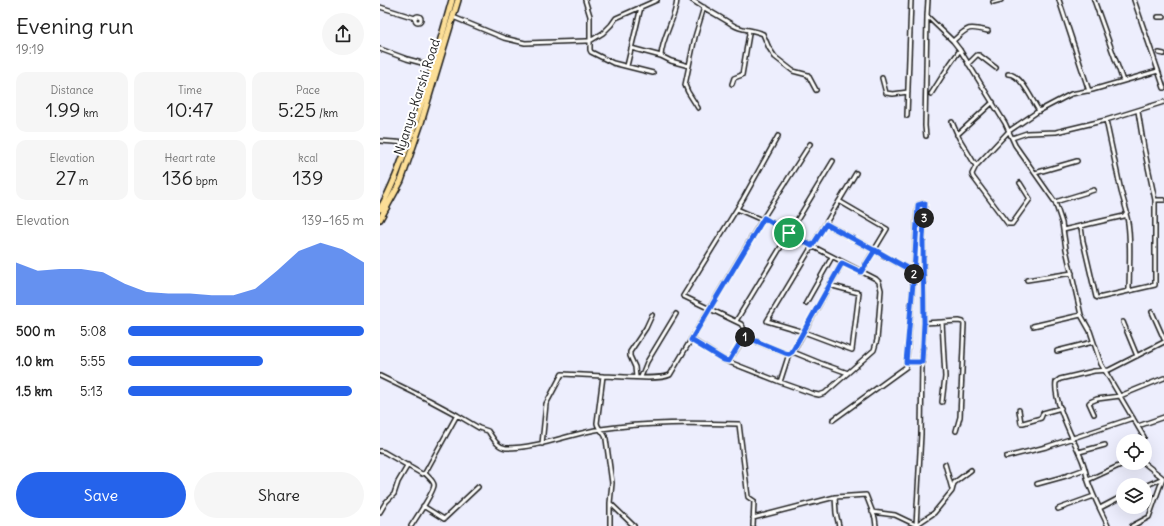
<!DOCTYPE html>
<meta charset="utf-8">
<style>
:root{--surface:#fff;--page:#f6f6f6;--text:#222;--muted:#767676;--accent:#2563eb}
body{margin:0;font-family:Delius,sans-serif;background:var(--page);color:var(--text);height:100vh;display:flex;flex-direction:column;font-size:15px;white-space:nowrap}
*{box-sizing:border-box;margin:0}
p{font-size:13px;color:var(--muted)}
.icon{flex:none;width:22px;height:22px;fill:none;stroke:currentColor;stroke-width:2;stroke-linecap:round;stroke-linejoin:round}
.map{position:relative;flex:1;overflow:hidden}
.sheet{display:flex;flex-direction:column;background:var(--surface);width:380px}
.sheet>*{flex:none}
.tools{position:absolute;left:736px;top:434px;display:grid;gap:8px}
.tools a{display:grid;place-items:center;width:36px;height:36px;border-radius:50%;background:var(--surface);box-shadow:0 4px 16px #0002;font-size:20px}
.pin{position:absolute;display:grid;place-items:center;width:34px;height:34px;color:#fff;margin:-17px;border:2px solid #fff;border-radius:50%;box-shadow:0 1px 4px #0007}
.km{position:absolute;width:20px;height:20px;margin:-10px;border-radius:50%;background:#222;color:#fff;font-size:11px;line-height:20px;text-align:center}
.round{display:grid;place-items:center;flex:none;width:42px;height:42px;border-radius:21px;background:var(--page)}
.summary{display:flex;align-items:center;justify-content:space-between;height:68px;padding:0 16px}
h1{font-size:22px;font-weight:600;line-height:30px}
.metrics{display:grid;grid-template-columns:repeat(3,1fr);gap:6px;height:68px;padding:4px 16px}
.metrics div{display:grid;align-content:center;border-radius:10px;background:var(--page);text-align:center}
.metrics b{font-size:20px;font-weight:600}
.metrics small{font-size:11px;font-weight:400}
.metrics p{font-size:11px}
.chart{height:112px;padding:8px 16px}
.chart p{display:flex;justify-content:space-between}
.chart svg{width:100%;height:72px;margin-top:4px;fill:var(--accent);opacity:.7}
.cta{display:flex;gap:8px;margin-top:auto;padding:8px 16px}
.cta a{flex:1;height:46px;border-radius:24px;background:var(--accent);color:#fff;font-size:16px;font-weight:600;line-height:46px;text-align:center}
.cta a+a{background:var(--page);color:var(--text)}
ul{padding:0 16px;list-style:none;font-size:13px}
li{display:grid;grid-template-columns:64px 48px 1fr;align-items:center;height:30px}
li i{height:10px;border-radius:5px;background:var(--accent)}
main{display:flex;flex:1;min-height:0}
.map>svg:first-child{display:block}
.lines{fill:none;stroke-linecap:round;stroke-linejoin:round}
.street-casing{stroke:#1c1c1c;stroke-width:6}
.primary-casing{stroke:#1c1c1c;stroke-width:8}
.street{stroke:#fff;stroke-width:3}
.primary{stroke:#fcde96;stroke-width:5}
.route-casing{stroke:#fff;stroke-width:8}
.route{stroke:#2563eb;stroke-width:5}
.labels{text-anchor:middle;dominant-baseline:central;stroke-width:4;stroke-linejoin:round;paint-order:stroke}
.street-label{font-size:13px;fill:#1c1c1c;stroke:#fff}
</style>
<main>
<section class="sheet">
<div class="summary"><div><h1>Evening run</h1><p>19:19</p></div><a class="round"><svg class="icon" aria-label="share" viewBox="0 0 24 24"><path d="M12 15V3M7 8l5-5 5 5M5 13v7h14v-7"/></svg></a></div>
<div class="metrics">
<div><p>Distance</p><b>1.99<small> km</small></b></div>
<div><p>Time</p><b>10:47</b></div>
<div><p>Pace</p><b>5:25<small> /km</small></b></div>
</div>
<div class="metrics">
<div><p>Elevation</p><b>27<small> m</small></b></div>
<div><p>Heart rate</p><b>136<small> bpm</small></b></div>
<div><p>kcal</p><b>139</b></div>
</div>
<div class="chart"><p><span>Elevation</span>139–165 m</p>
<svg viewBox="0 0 160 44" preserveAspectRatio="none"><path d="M0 44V18L10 23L20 22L30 22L40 24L50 31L60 36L70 37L80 37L90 38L100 38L110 34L120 23L130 11L140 6L150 10L160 18V44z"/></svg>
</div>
<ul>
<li><b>500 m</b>5:08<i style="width:100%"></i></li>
<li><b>1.0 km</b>5:55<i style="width:57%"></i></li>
<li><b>1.5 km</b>5:13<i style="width:95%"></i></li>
</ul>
<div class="cta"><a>Save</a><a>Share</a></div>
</section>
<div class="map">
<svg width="784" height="526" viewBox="0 0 784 526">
<rect width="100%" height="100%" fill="#edeefd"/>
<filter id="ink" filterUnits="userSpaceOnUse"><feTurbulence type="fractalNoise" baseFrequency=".025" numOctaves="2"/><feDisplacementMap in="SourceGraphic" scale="8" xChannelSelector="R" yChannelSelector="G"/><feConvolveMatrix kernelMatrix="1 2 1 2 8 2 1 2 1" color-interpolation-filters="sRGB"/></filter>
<g filter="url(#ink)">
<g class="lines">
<defs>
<path id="street" d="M205 0 210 16V50L211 52 233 63 273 73
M297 0C295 20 282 37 281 56L291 61 309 66
M312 0C325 9 339 16 353 25 362 31 373 29 383 34L389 48 395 57 413 71 428 75 436 90
M548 0 547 16 573 41 580 50 625 123 635 145 675 202 682 223 686 249 701 315
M679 0 709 91
M714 0 743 81
M754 0 784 88
M613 2 621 0
M0 7 35 18
M35 19a3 3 0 1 1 6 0a3 3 0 1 1-6 0Z
M73 17 124 38 145 43 206 41H210L223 33 231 25 236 18 277 0
M778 17H784
M573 41C588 27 588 26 608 31
M251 48 281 56
M0 49 27 59 53 66
M779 53 784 54
M588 64 597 55H599L616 68
M247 66 261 7
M628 74C641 74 652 100 659 111
M502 78 506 93 513 94 528 92
M352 84 354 78 362 75 369 34 368 30
M551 94 570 64 580 50
M318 108 308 92 305 85 315 37 324 7
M527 116 531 0
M572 122 579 138 596 166
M577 135 613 102
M546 136 545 126 547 16
M632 138 647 133 676 132 726 120 784 102
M0 141 28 143
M655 173 697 161
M640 183 650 199 632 224H628L593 177 592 174 596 166 629 131 657 112 691 94 712 90 778 71
M775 200H784
M459 201 507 229 481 272
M675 202 714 190
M357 209 382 220
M746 214C752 231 749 272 749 291
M446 224 534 272
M701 227 703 241 716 297 718 298 775 285V200L764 148 758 111
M683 230 744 216 747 212 741 191 726 120
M647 280 692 273
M449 285 479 293 472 350 424 332 387 321 476 173
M426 303 452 257
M772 312 784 339
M356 321 453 161
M562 322 565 377 562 402
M743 322 757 356
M544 323 579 321 583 322 584 324 580 417 576 431
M653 326 701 315 710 331 721 364 764 437
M363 336 405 353 409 354 413 352 462 263
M311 339 344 360 400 382 434 394 439 395 445 393 494 350 497 340 501 290 499 282 496 279 432 246 384 218
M677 351 713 342
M413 352 440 363 468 373
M349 361C355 351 370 334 361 324L303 296 363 199 398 136
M526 362H542
M0 376 49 400 77 415 45 473
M256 377 255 367 250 356V352L266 328 272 315
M261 377 267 362 296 314
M400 382 409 354
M639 410 641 423H643L661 418 663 413 681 408
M714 414 709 403 710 402 717 399 740 396 784 378
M77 415 99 428 108 431C113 438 117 447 126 448 159 448 189 434 221 429 267 422 313 423 359 424L368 497 374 501 373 526
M453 420 526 367 534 272 537 213 538 205 545 203 543 239 544 323 542 362 541 434 536 526
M758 426 784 417
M162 444 166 404 182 374 223 376
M0 451 4 452 42 474 45 473
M699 452 725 445
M626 457 666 447 753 418
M764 463 783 478
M565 464 572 489
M708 480 745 463
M657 484 686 476 705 469
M765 486 783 478
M455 497 456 513 459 526
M43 506 64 519 98 487
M720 508 743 496
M678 509 714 496
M0 512 6 502 14 494 18 482 28 465
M492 512 515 515 536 525 554 513 572 491 574 483 591 470
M373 518 455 497 486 495 495 518 496 526
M31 526C36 518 54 492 54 485 54 481 47 476 45 473
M230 526V503
M254 526 230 503 232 483 226 439C225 432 218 430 217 423L223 376C239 376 277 381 290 375L385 215 430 144
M728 526C721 511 713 496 708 481 706 474 705 467 702 460 694 440 673 402 676 382L680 379 714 371 729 370 784 342
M752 526 769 517 783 478"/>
<path id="primary" d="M0 209C13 186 21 163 30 138 46 93 59 46 72 0
M0 219 21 181 40 126 78 0"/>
</defs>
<use href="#street" class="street-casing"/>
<use href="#primary" class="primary-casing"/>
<use href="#street" class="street"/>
<use href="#primary" class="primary"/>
</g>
</g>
<g class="lines" filter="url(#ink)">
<defs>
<path id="route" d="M409 233 384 218 311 340 344 360 349 361 364 336 405 353 409 354 412 352 462 263 481 272 495 250 534 272 526 362H542L544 323 543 240 545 203 538 205 534 272 446 224 432 246 409 233"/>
</defs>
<use href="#route" class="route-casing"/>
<use href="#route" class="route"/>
</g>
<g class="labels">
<g class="street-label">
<text transform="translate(37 97) rotate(-72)">Nyanya-Karshi Road</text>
</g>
</g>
</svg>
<div class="tools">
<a><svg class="icon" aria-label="locate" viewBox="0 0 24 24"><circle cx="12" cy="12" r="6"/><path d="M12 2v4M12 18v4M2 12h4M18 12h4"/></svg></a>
<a><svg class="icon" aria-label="layers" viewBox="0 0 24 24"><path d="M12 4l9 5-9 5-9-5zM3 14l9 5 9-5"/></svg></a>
</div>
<div class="pin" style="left:409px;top:233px;background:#1e9e55"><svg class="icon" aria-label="arrive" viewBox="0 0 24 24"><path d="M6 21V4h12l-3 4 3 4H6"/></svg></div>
<b class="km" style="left:365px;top:337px">1</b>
<b class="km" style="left:534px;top:274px">2</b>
<b class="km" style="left:544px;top:218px">3</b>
</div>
</main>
